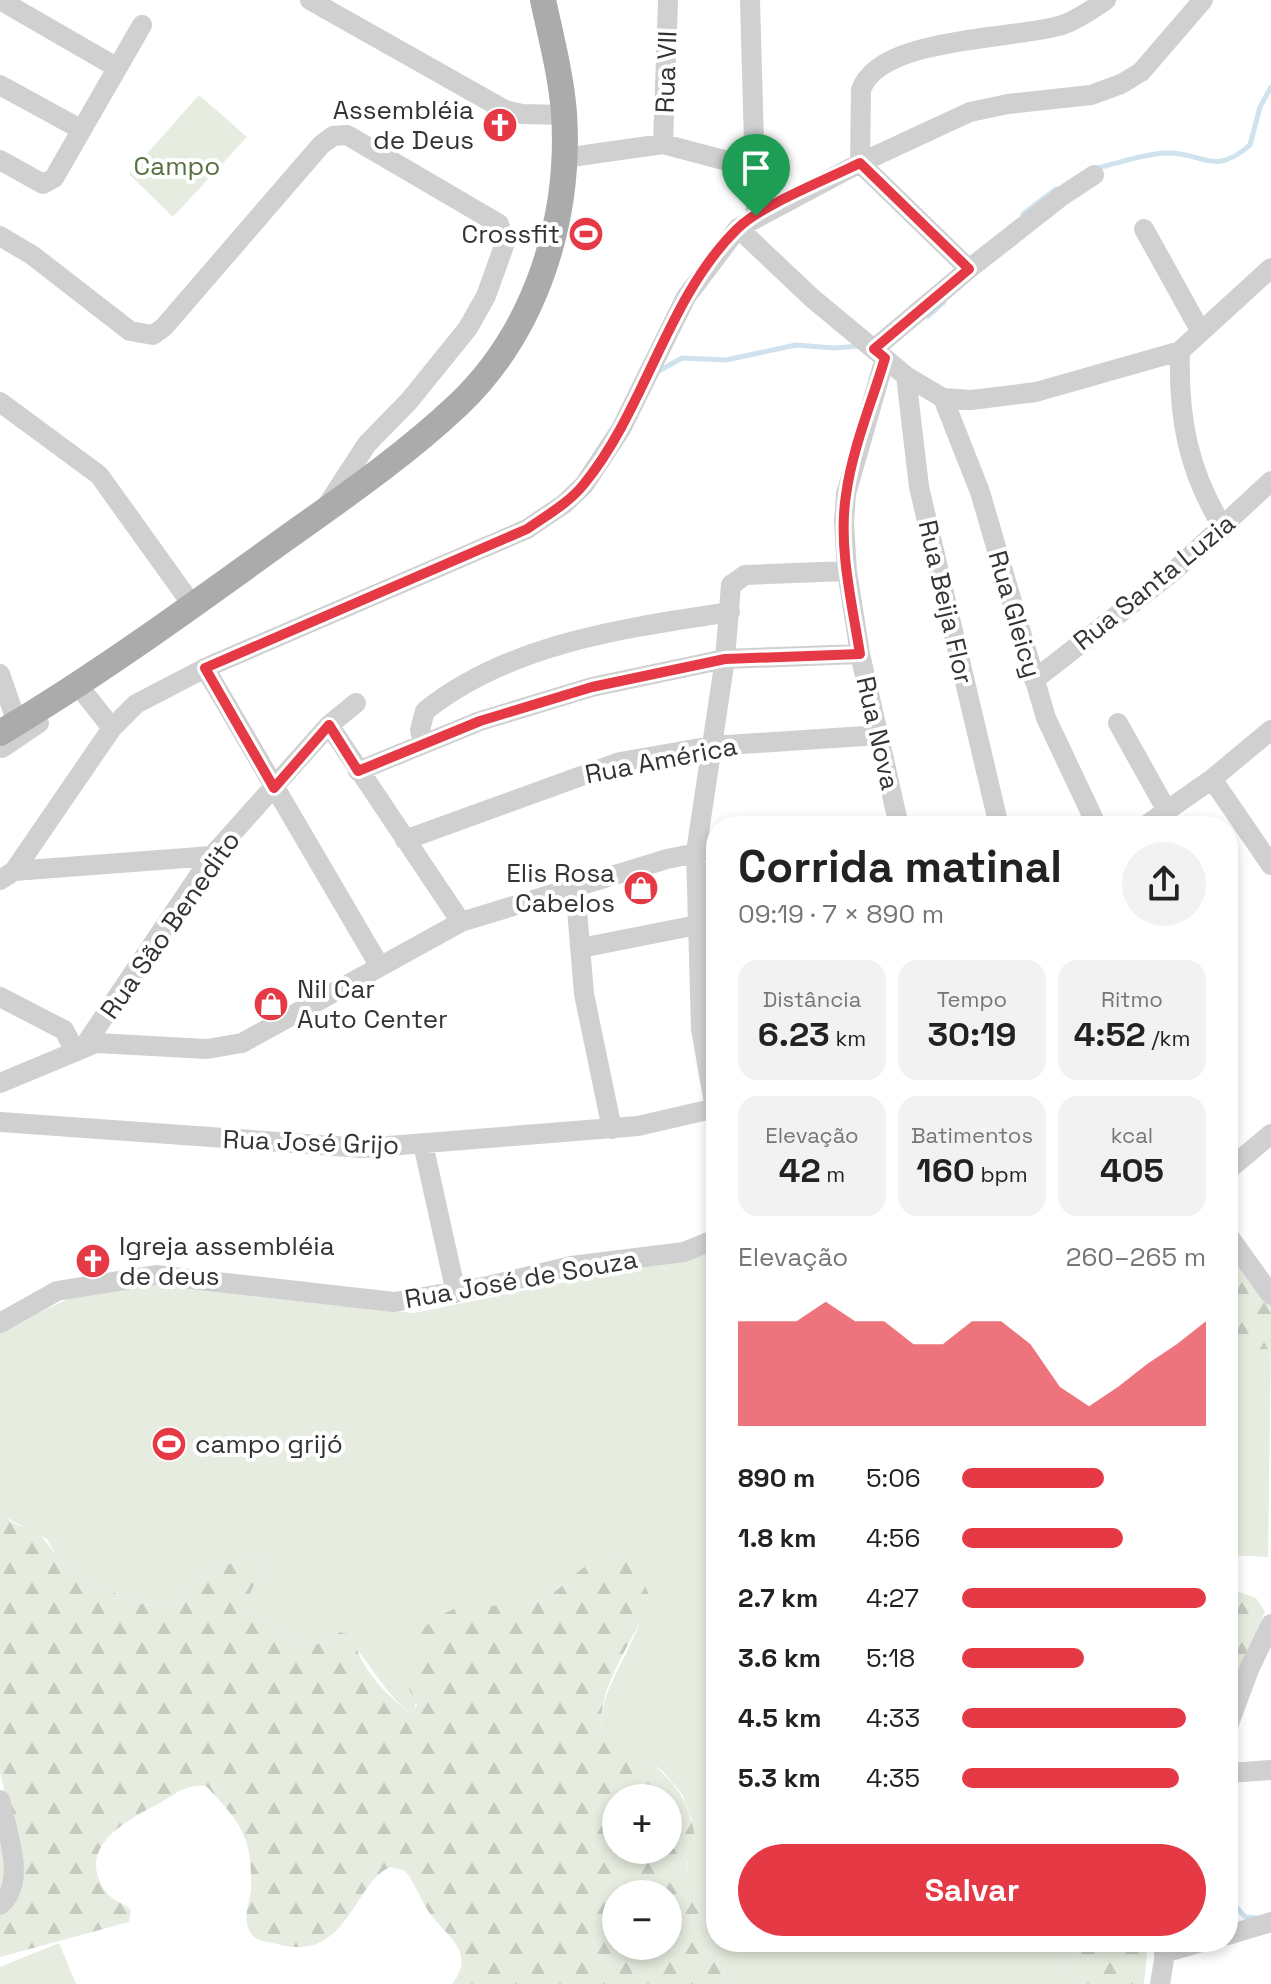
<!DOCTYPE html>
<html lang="pt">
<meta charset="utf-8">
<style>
:root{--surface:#fff;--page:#f2f2f2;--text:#222;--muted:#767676;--accent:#e63946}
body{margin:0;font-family:"Space Grotesk",sans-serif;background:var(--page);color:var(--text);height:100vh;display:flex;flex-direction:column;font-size:30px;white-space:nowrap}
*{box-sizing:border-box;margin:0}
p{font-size:26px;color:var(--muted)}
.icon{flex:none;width:44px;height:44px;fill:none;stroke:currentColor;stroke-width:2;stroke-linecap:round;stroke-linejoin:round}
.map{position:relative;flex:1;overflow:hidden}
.drawer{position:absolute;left:706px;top:816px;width:532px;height:1136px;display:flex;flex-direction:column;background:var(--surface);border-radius:32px;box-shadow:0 4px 12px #0003}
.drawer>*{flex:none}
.controls{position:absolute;left:602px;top:1784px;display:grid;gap:16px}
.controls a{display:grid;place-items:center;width:80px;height:80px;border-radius:50%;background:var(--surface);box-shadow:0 4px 12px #0003;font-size:40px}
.pin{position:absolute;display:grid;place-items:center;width:68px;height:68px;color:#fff;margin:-82px -34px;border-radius:50% 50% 50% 0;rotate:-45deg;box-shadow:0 0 8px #0007}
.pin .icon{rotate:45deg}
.round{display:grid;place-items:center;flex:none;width:84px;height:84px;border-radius:42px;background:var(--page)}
.summary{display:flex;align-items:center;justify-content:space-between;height:136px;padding:0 32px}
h1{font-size:44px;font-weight:800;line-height:60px}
.figures{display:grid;grid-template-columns:repeat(3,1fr);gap:12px;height:136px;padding:8px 32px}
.figures div{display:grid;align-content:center;border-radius:20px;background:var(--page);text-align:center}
.figures b{font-size:34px;font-weight:800}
.figures small{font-size:22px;font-weight:400}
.figures p{font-size:22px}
.chart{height:224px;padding:16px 32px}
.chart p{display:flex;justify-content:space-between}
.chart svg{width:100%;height:144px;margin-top:8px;fill:var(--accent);opacity:.7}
.button{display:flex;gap:16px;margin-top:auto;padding:16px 32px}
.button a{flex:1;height:92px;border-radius:48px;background:var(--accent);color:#fff;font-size:32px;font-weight:800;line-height:92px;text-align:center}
ul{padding:0 32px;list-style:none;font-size:26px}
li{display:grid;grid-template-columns:128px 96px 1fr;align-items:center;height:60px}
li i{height:20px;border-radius:10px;background:var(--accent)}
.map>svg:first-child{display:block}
.green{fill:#e6ecdf}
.forest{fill:url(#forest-firs);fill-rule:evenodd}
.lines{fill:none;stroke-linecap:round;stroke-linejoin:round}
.stream{stroke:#cfe2ee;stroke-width:5}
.minor{stroke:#d0d0d0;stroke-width:20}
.major{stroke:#ababab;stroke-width:26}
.route-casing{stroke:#fff;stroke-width:16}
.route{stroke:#e63946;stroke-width:10}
.labels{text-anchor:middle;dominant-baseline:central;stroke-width:8;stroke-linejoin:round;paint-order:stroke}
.street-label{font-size:26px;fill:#333;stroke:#fff}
.poi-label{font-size:26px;fill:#333;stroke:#fff;text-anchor:end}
.park-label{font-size:26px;fill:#56703f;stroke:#fff}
</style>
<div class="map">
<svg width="1271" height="1984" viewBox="0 0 1271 1984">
<defs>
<pattern id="forest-firs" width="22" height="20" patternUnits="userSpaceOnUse" patternTransform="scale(2)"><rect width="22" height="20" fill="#e6ecdf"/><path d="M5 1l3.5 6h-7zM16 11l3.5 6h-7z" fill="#c6cbc0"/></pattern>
</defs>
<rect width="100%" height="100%" fill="#fff"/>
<path class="green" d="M199 95 247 137 173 217 129 174Z
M716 1251V1942H1077L1069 1965 1078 1984H727L686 1878 692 1819 682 1794 663 1771 602 1733C592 1673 685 1607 623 1557L591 1563 547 1597 525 1606 441 1616 417 1633C411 1660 422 1689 413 1714 381 1693 369 1656 340 1632 335 1635 329 1641 324 1643 301 1650 267 1618 250 1605L249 1595 265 1565 261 1554 205 1571 179 1603 168 1608 139 1603 87 1582 56 1555 47 1539 3 1516 0 1510V1331L96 1286 148 1280 259 1297 414 1313Z
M1228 1338 1271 1345 1268 1557 1228 1555Z
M59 1943 76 1984H0V1967Z"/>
<path class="forest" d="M1228 1251 1271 1303V1349L1228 1350Z
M0 1510C7 1523 22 1528 36 1529L56 1555 87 1582 139 1603 168 1608 179 1603 205 1571 261 1554 265 1565 249 1595 250 1605C267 1618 301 1650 324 1643 329 1641 335 1635 340 1632L354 1636C357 1666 389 1699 413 1714L417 1704 409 1689 416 1633C432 1622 452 1605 471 1605 503 1603 510 1614 544 1598 566 1588 588 1555 612 1555 634 1555 645 1582 650 1599 635 1641 595 1687 602 1733 654 1762 692 1784 696 1849L687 1862 686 1878 727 1984H452C479 1950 442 1934 427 1909 419 1896 415 1883 405 1871L391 1867C353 1881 349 1964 277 1944 267 1941 256 1942 250 1932 242 1918 250 1903 251 1889 253 1837 240 1822 206 1786 183 1784 176 1795 156 1805 123 1822 75 1849 106 1892 112 1900 123 1903 131 1910L129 1922 0 1957V1845L5 1842 9 1809 0 1773ZM616 1798H668V1850H616ZM616 1894H668V1946H616Z
M1228 1588 1256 1598 1265 1612 1247 1650 1228 1726Z
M1077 1942H1148L1144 1984H1078L1069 1965Z"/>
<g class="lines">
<path class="stream" d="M1097 168C1119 163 1143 154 1166 153 1201 151 1213 178 1250 145L1260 107 1271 87
M1023 214 1056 189
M928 316 944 302
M657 372 682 358 726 360 796 345 834 348 861 346
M1228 1897 1245 1917 1257 1918"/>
<path class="minor" d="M0 0 116 67
M310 0 505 110 522 114 564 115
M750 0 756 216
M0 85 82 130
M663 144 668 0
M564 158 663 144 754 168
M0 160 43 184 54 178 142 25
M738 228 812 298 906 376 943 398 971 400 1036 392 1180 351 1271 268
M1144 229 1201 332
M0 236 32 255 130 331 153 335 164 327 321 145 333 136 347 135 499 224 505 243 486 296 468 328 409 401 367 444 328 504
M969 269 1062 196 1094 175
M874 349 969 269 860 163 861 90C879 36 1015 40 1062 25 1077 20 1093 9 1106 0
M1180 351C1178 417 1188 472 1224 529
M885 358 846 494 844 522 847 571 860 654 899 826
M906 376 919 487 999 826
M943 398 980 492 1046 718 1097 826
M0 402 99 475 193 606
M205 668 379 965
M0 674 17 723
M1034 680 1175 570 1271 481
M77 684 112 728
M1118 723 1167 811
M329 725 461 922
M423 743 420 730 425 711C510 643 625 628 730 612
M2 748 39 723
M358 771 480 721 592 687 725 659 860 654
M1212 779 1271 865
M1145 826 1212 779 1271 730
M405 840 620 762 712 746 880 735
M14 871 212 856
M0 880 14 871 112 728 136 704 205 668 527 529 564 504 584 485 621 429 686 297 738 228 860 163 970 112 1008 104 1091 95 1121 84 1141 72 1203 0
M575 885 584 994 612 1129
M581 948 697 925
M0 997 64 1030 74 1049
M85 1045 212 856 329 725 356 703
M0 1083 96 1043 207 1049 242 1043 461 922 667 859 716 849
M716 1115 701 1029 696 852 725 659 731 585 745 575 847 571
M0 1122 363 1148 638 1126 716 1108
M423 1144 456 1293
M1228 1170 1271 1134
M1228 1235 1271 1295
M0 1323 57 1291 156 1275 394 1302 488 1286 571 1266 684 1252 716 1239
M1228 1726 1250 1667 1271 1624
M1228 1773 1271 1770
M0 1800C6 1831 28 1881 0 1905
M1228 1935 1271 1922
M1164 1953 1202 1942
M1160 1984 1167 1942"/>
<path class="major" d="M0 733C99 674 192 606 285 539 344 497 405 455 458 405 536 331 571 219 564 113 561 75 551 37 543 0"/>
</g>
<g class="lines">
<defs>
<path id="route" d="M860 163 969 269 874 349 885 358C872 402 852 449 846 495 838 547 852 603 860 654L725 659 592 687 480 721 358 771 329 725 274 788 205 668 527 529C547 515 569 503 584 484 646 408 667 298 737 229 761 205 828 179 860 163Z"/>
</defs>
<use href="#route" class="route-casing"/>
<use href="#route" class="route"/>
</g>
<defs>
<symbol id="church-disc" viewBox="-11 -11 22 22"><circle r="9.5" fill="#e63946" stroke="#fff"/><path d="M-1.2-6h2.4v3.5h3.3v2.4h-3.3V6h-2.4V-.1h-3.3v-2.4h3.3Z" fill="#fff"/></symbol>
<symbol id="stadium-disc" viewBox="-11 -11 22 22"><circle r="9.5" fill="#e63946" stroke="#fff"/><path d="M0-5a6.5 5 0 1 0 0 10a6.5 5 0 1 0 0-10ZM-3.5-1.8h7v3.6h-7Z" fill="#fff"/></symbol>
<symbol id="shop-disc" viewBox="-11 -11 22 22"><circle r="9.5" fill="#e63946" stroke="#fff"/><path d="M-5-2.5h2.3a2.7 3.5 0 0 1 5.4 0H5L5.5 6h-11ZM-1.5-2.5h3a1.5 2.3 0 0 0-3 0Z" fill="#fff"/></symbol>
</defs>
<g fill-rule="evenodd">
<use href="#church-disc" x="480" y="105" width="40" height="40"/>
<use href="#stadium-disc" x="566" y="214" width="40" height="40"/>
<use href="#shop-disc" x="621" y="868" width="40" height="40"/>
<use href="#shop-disc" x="251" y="984" width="40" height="40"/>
<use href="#church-disc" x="73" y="1241" width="40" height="40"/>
<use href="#stadium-disc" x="149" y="1424" width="40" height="40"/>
</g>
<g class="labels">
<g class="street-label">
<text transform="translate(666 72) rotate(-88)">Rua VII</text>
<text transform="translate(1154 582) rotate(-39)">Rua Santa Luzia</text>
<text transform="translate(946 602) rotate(77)">Rua Beija Flor</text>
<text transform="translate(1015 614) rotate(74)">Rua Gleicy</text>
<text transform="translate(878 733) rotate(77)">Rua Nova</text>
<text transform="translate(661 760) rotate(-11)">Rua América</text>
<text transform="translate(170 925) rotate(-55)">Rua São Benedito</text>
<text transform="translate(311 1142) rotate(2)">Rua José Grijo</text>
<text transform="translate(521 1279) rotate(-10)">Rua José de Souza</text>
</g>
<g class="poi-label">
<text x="474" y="110">Assembléia<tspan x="474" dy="30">de Deus</tspan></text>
<text x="560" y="234">Crossfit</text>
<text x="615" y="873">Elis Rosa<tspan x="615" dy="30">Cabelos</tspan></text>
<text x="297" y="989" text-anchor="start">Nil Car<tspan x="297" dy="30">Auto Center</tspan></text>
<text x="119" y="1246" text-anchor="start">Igreja assembléia<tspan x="119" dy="30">de deus</tspan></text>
<text x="195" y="1444" text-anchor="start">campo grijó</text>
</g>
<g class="park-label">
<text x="177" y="166">Campo</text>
</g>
</g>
</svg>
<div class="controls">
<a>+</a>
<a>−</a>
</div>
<div class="pin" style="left:756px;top:216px;background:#1e9e55"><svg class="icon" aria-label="arrive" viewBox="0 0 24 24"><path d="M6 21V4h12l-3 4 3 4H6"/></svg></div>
<section class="drawer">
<div class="summary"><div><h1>Corrida matinal</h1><p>09:19 · 7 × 890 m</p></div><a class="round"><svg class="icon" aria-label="share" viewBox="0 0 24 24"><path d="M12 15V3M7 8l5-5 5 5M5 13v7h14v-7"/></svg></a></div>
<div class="figures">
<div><p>Distância</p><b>6.23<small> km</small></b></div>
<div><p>Tempo</p><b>30:19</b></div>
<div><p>Ritmo</p><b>4:52<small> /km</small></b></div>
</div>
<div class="figures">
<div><p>Elevação</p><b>42<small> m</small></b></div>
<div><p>Batimentos</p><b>160<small> bpm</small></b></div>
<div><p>kcal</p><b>405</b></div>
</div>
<div class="chart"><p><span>Elevação</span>260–265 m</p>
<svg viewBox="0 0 160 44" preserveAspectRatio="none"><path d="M0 44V12L10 12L20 12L30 6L40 12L50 12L60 19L70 19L80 12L90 12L100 19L110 32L120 38L130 32L140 25L150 19L160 12V44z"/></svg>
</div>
<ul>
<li><b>890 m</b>5:06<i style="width:58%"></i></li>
<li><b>1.8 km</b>4:56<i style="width:66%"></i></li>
<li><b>2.7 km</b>4:27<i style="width:100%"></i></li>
<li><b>3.6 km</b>5:18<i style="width:50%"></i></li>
<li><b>4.5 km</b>4:33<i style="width:92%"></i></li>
<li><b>5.3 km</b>4:35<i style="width:89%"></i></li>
</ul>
<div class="button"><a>Salvar</a></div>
</section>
</div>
